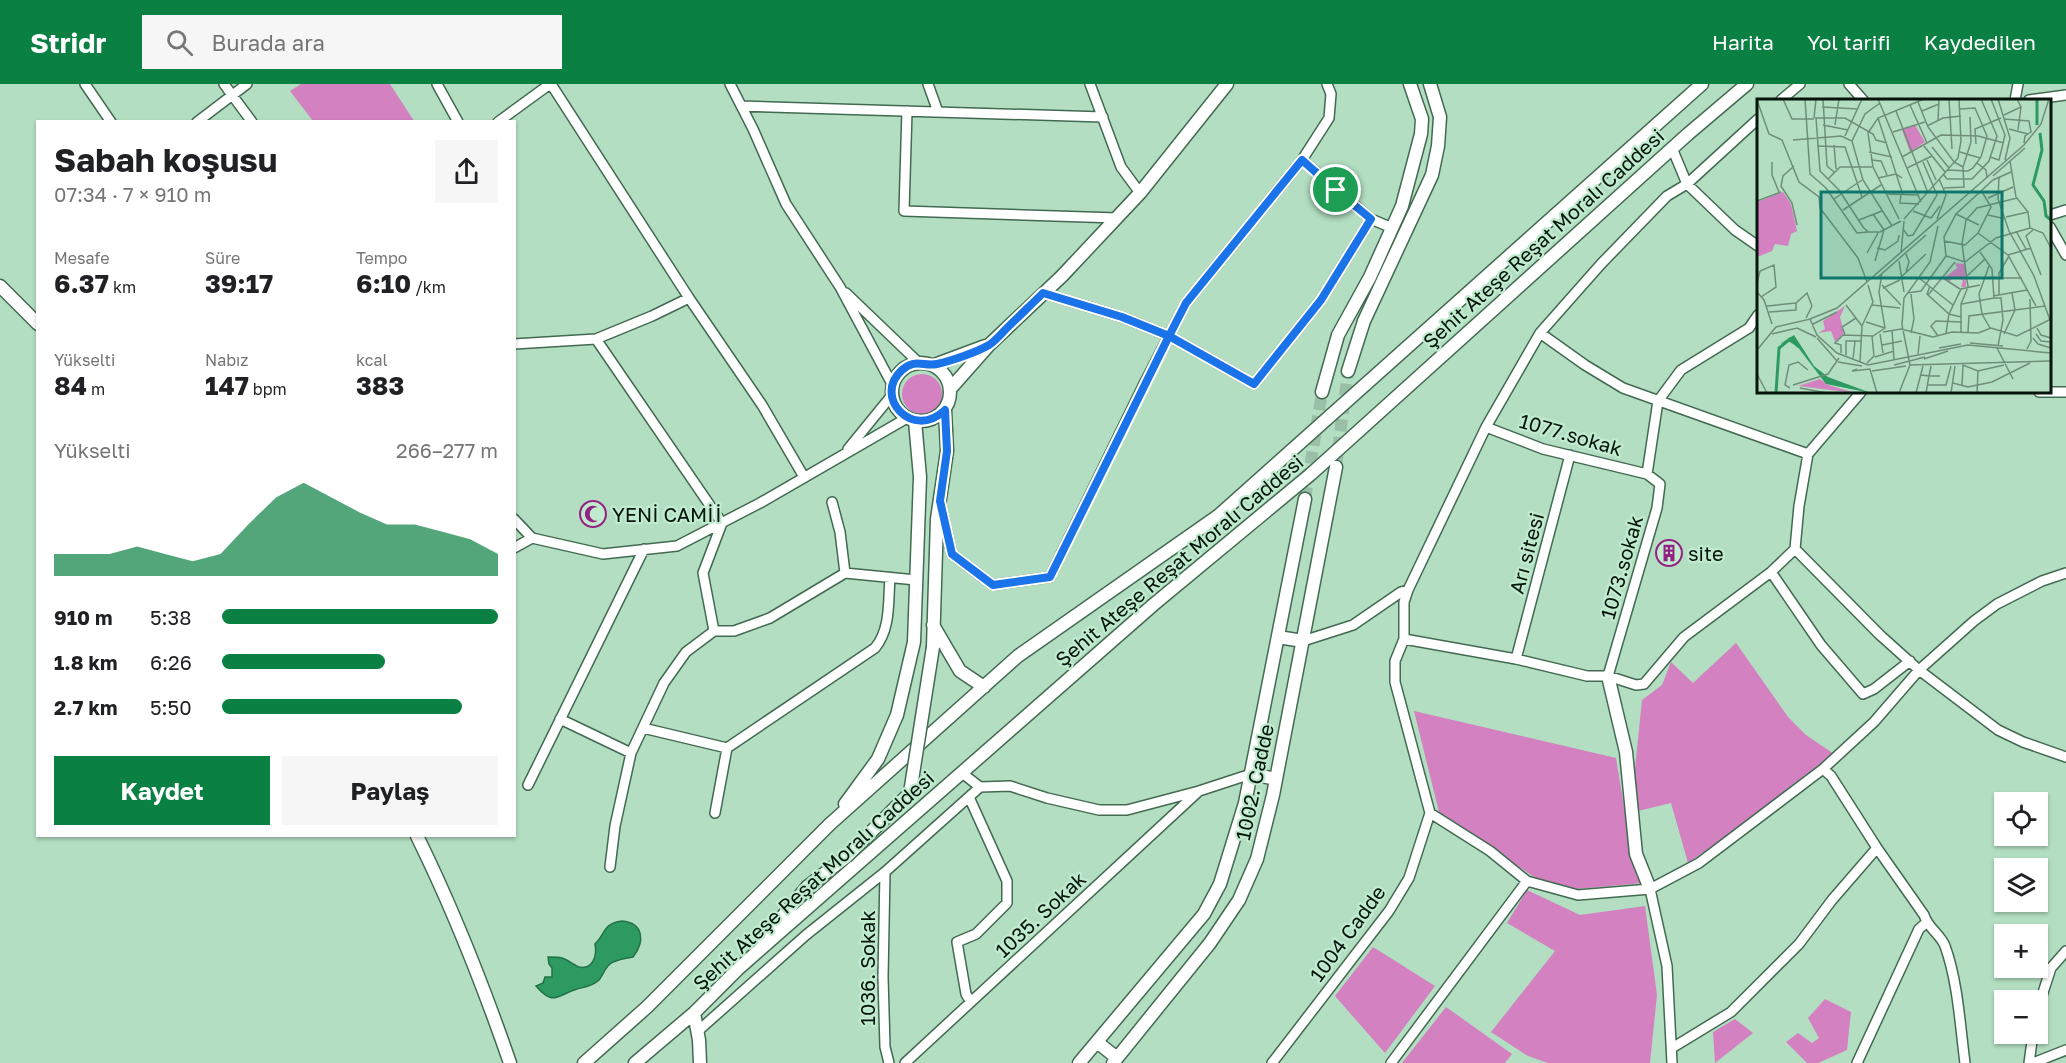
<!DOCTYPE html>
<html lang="tr">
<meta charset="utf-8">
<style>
:root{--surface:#fff;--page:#f6f6f6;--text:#202124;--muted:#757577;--accent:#0b8043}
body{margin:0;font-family:"Golos Text",sans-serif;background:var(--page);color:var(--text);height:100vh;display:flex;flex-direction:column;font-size:22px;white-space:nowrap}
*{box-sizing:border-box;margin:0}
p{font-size:20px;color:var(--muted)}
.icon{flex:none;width:33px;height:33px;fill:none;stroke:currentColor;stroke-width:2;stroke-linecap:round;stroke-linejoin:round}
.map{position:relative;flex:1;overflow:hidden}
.side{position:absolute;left:36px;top:36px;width:480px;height:717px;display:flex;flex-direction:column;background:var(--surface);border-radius:0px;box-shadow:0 2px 4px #0004}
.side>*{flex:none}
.controls{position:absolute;left:1994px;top:708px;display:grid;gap:12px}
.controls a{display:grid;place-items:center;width:54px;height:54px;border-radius:0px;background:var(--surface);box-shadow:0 2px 4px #0004;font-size:30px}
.pin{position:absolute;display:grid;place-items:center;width:51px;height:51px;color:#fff;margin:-26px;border:3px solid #fff;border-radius:50%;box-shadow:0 2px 6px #0007}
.round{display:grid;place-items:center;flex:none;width:63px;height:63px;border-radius:0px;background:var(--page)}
.summary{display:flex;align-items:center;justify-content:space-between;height:102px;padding:0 18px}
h1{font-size:33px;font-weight:700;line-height:45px}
.metrics{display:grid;grid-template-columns:repeat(3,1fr);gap:9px;height:102px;padding:6px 18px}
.metrics div{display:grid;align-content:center}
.metrics b{font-size:26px;font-weight:700}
.metrics small{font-size:16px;font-weight:400}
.metrics p{font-size:16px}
.chart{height:168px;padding:12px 18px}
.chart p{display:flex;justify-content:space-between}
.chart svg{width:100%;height:108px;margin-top:6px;fill:var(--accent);opacity:.7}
.button{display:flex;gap:12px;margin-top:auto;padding:12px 18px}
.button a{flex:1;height:69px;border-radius:0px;background:var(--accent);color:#fff;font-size:24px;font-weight:700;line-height:69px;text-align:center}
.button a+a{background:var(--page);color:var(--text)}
ul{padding:0 18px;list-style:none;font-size:20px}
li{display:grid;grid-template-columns:96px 72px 1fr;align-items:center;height:45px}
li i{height:15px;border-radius:8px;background:var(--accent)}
header{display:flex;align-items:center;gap:36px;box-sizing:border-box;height:84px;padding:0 30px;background:var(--accent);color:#fff}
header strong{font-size:28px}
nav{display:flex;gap:33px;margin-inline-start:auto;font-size:21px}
.search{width:420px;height:54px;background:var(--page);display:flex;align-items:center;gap:15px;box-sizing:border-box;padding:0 21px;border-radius:0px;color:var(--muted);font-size:22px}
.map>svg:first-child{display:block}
.green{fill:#d381c0}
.water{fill:#2c9a61;stroke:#217248;stroke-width:1.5}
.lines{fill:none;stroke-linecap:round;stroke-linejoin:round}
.secondary-tunnel{stroke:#99c0a6;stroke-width:12;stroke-dasharray:12 6;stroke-linecap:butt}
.street-casing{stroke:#426a51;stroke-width:12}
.secondary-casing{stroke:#426a51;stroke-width:15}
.street{stroke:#fff;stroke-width:9}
.secondary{stroke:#fff;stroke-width:12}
.secondary-bridge-casing{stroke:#426a51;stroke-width:15;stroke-linecap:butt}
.secondary-bridge{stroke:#fff;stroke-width:12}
.route-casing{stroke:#fff;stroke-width:12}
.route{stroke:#1a73e8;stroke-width:8}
.labels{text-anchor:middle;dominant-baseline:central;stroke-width:4.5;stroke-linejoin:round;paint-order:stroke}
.street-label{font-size:20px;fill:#06150c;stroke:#c0ebce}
.poi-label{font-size:20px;fill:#06150c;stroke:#c0ebce;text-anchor:start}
.inset-river{fill:none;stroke:#2c9a61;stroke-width:3}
.inset-road{fill:none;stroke:#6e8e79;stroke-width:1.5}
.view{fill:#0f766e;fill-opacity:0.15;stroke:#0f766e;stroke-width:3}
.inset-edge{fill:none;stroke:#06150c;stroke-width:3}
</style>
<header>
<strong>Stridr</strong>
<div class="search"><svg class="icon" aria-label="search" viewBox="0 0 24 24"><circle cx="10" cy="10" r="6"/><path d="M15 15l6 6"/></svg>Burada ara</div>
<nav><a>Harita</a><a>Yol tarifi</a><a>Kaydedilen</a></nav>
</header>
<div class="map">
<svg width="2066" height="979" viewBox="0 0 2066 979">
<rect width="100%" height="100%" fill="#b3dec1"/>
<path class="green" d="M301 0H390L414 37H313L290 7Z
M902 310a20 20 0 1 1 40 0a20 20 0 1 1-40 0Z
M1736 559 1788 633 1806 651 1834 670 1792 701 1765 725 1688 779 1671 719 1638 727 1633 704 1642 616 1662 601 1671 578 1693 599Z
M1414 627 1616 674 1632 771 1643 799 1577 805 1537 795 1439 728Z
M1527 806 1580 831 1645 822 1657 911 1650 979H1548L1528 972 1491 948 1555 867 1507 839Z
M1373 863 1435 902 1385 969 1335 912Z
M1825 915 1851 928 1847 966 1818 979H1807L1786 958 1798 949 1812 959 1819 954 1808 934Z
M1446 923 1512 970 1505 979H1402Z
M1735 935 1753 949 1715 979 1713 948Z"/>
<path class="water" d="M622 837C644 839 645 858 633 873 625 875 617 875 610 880 605 884 603 891 599 896 593 902 585 903 577 905 557 911 554 923 536 902L543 899 545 893H552V884L549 880 548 873C552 873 558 873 562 874 568 876 574 881 579 883 594 886 597 870 595 860 607 848 602 840 622 837Z"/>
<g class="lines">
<path class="secondary-tunnel" d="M1336 383 1348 287
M1305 415 1322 308"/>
<defs>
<path id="street" d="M85 0 111 38
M224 0 252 38
M437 0 458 38
M551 0 689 214 762 321 804 393
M730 0 753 45 786 120 840 203 893 302
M928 0 938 28
M1090 0 1121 83 1140 109
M1849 0 1863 16
M1781 16 1800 0
M2015 16 2018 0
M2029 16 2066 11
M741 22 1103 33
M907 27 904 127 1117 134
M1758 35 1687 100 1667 112 1601 180 1540 249 1486 343 1408 506 1404 518V555L1395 577V598L1430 729 1490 767 1527 797 1578 811 1650 805 1699 779 1823 685 1874 638 1919 586 1974 537 1997 520 2042 497 2066 489
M197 38 247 0
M498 38 550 0
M1672 64 1687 100 1735 146 1758 162
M1302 76 1371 135 1392 144
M2050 131 2066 126
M2050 143 2066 171
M846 209 919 279
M1043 209 1122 233 1169 252 1254 300 1321 216 1371 135
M1540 249 1585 281 1623 304 1808 370
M596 255 722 439 703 489 714 547 686 568 664 599 631 669 615 742 610 783
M514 260 596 255 652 232 689 214
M2039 308H2066
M1486 343 1543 365 1647 390 1660 400 1657 424 1608 592
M848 365 892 311
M1647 390 1658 317 1681 286 1749 244 1758 231
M832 418 840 448 845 489
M941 422 952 470 993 501 1050 493 1145 298 1186 219 1302 76 1329 34 1331 10 1327 0
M514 435 532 454 603 470 677 462 760 419 907 334
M514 464 532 454
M1795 465 1880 551 1919 586 1998 646 2023 658 2066 673
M1771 488 1821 561 1863 610 1874 605 1910 577
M714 547H734L770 534 845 489 916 496
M1404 555 1516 575 1587 592H1608L1636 601 1644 600 1684 553 1771 488 1795 465 1799 422 1808 370 1861 308
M1303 557 1353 541 1401 508 1408 506
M1516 575 1570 371
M560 635 631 669
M643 644 727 664 875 564C891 545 888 517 890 494
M1823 685 1831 692 1877 764 1924 831C1928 844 1940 850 1945 862 1958 898 1960 941 1965 979
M962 689 980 703 1010 702 1047 714 1099 726H1127L1199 707 1251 690
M528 701 644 465
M969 713 1007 797V819L976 850 957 858 966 910 971 918
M715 729 727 664
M885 788 883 893 885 963 889 979
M1650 805 1667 882 1672 979
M2037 927 2051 884 2066 867
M698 947 806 851 885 788 980 703
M1672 964 1731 928 1799 860 1832 816 1877 764
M905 979 1199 707
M1272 979 1389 827 1409 794 1430 729
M1391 979 1527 797
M1857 979 1919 845 1926 839
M2029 979 2033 950
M2033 979 2066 966"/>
<path id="secondary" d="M0 202 38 240
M892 308a29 29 0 1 1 58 0a29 29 0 1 1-58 0Z
M934 281 985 262
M1348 287 1364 237 1432 91 1438 62 1440 33 1430 0
M951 304 989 261 1062 192 1140 109 1227 0
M1322 308 1338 251 1370 193 1402 122 1421 50 1422 35 1410 0
M933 541 960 587 984 603
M1278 553 1303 557
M933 563 937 435 947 367 945 326
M1608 592 1626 668 1636 770 1650 805
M1251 690 1276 695
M845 720 878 675 897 631 914 558 920 393 915 337
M417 752C453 825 483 901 510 979
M763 856 807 803 846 773
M694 929 699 956 700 979
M1097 958 1117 974
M584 979 647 923 830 740 1018 572 1218 432 1702 0
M635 979 694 929 739 884 1153 521 1311 390 1688 50 1747 0
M1079 979 1204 830 1220 800 1245 719 1305 415
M1113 979 1210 859 1239 816 1257 775 1273 711 1336 383"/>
</defs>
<use href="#street" class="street-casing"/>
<use href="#secondary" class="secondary-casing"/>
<use href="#street" class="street"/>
<use href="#secondary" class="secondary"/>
<defs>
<path id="secondary-bridge" d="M846 773 910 709 933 563"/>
</defs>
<use href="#secondary-bridge" class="secondary-bridge-casing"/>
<use href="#secondary-bridge" class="secondary-bridge"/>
</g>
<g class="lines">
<defs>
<path id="route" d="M1336 106 1302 76 1186 219 1169 252 1122 233 1043 209C1031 221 1018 233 1006 245 1001 250 995 257 989 261 977 268 951 277 937 280 924 283 915 274 902 286 872 313 913 357 945 326L947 367 940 417 952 470 993 501 1050 493 1169 252 1254 300 1321 216 1371 135 1336 106"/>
</defs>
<use href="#route" class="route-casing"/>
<use href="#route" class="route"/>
</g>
<defs>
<symbol id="mosque-ring" viewBox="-11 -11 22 22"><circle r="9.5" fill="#c0ebce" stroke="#942282" stroke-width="1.5"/><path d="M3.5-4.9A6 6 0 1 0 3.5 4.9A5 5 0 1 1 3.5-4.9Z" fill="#942282"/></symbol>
<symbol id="building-ring" viewBox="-11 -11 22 22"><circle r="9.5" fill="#c0ebce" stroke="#942282" stroke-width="1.5"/><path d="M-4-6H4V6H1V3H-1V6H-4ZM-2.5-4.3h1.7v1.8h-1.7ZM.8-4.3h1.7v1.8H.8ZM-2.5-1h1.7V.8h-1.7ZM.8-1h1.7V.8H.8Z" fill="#942282"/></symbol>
</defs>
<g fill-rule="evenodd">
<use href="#mosque-ring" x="578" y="415" width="30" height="30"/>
<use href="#building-ring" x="1654" y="454" width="30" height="30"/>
</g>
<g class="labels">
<g class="street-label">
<text transform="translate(1543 154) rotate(-42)">Şehit Ateşe Reşat Moralı Caddesi</text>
<text transform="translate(1571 350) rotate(16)">1077.sokak</text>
<text transform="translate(1526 469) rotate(-75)">Arı sitesi</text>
<text transform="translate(1179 476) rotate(-40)">Şehit Ateşe Reşat Moralı Caddesi</text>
<text transform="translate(1621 483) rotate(-74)">1073.sokak</text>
<text transform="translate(1254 698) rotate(-78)">1002. Cadde</text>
<text transform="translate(813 796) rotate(-42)">Şehit Ateşe Reşat Moralı Caddesi</text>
<text transform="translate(1040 830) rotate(-43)">1035. Sokak</text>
<text transform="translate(1347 849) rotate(-54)">1004 Cadde</text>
<text transform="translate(867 884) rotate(-90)">1036. Sokak</text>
</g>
<g class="poi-label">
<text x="612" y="430">YENİ CAMİİ</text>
<text x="1688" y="469">site</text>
</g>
</g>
<g transform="translate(1757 15)">
<rect width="294" height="294" fill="#b3dec1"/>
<path d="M158 26 168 43 153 53 145 31ZM26 93 34 105 40 132 34 135 31 147 18 145 15 152 0 158V103ZM198 164 208 165 209 188H204L206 181 197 178 192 183 187 179 200 169ZM88 207 83 218 87 234 78 243 74 232 61 234 68 230 66 222ZM63 280 71 286 98 294 41 287Z" fill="#d381c0"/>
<path d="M37 236 57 267 71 278 114 294 69 285 40 247 31 242 23 245Z" fill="#2c9a61"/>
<path class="inset-river" d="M280 0V26M283 34 285 51 276 86 287 102 289 117 294 121M19 294 22 249 33 240 42 248"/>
<path class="inset-road" d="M26 0 35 20H57M48 0 53 75 69 89 100 134 111 133M66 0 70 67 77 73M121 0 164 103M192 0 195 50M241 0 253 39 248 61M0 1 12 35 25 41 42 83 62 98 63 109 101 159 110 183M161 3 171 28 197 63 206 68M153 6 170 44M65 8 101 10M139 12 171 94M165 12 182 5M247 16 264 8 260 0M57 19 59 0M58 19H88L116 35 119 41 130 44M59 19 63 72 82 91 106 128 111 133H123L144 122M121 19 146 96M247 20 272 22 274 33 268 37 267 44M181 22 182 0M66 26 91 31M78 26 82 0M170 27 186 19 204 17M252 30 271 35M261 31 264 8M136 33 168 23M88 37 105 0M36 41 84 37 95 42 106 81 135 127M95 42 108 15 123 4M219 45 218 30 244 19M77 46 79 70M60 47 88 48 105 98M167 47 188 73M175 48 192 69M112 53 135 58M203 53 223 59M145 58 184 36 221 37 247 44M233 58 242 61 248 36 234 0M114 61 124 62 130 76M170 61 179 81M253 62 259 98 271 113 273 129 286 134 294 149M15 63V76L22 93M220 64 229 71 230 79M37 67 26 77 24 87 35 104 40 126M150 69 175 57M190 71 211 72 216 69 224 58 230 37 218 9 203 10M254 73 236 81 199 115 187 138 189 157 208 163 239 139 273 129M186 75 190 80H215L232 62 240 37 224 0M236 77 268 49M242 78 241 100 252 132 277 177 293 221M121 79 139 75 145 79M71 80 83 68H115M187 89 207 88 206 68 214 43 213 18M129 95 161 96M144 95 143 104 162 105M231 99 256 88M77 100 105 81M0 102 24 93M86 111 124 86M156 112 174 119 183 107M116 115 127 131 118 162M199 115 222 126M231 116 249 120M249 118 271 113M142 120 116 68 111 34 121 19 167 0M147 120 201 59 204 42 202 0M180 120 189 96 182 80M102 121 125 112M146 130 151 137 156 136 180 96 166 63M276 131 269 137 284 176M259 132 269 150M221 134 251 156 279 207M187 142 208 146 221 134 234 108 224 91M120 149 128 151 141 142 142 136M223 153 235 170 237 199H244L246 221 241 247M110 154 121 134M144 154 147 122M149 155 152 163 149 173M251 156 274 149M142 162 147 193M232 167 222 195 225 215 233 229M210 177 228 160M121 178 169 136M162 179 196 206M186 179 203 190M236 179H265M142 180 169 155M0 184 3 172 17 166 19 188 4 198M125 186 144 206M173 187 170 195 192 215 204 218M126 189 143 181M0 193 7 201 15 225M150 194 164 192 189 157M154 195 157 220 154 234M171 196 198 163M242 196V174L252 157M236 197 270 191M205 205 237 199M89 206 105 227M115 206 143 209M10 207 39 204 50 194 55 207 49 219M12 213 39 211V204M53 220 80 209 267 46 284 25 292 0M109 223 128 229M56 225 80 213M105 227 116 203 111 186M280 229 284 236 294 239M135 231 137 261M126 233 144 230 176 238 195 233 221 234 234 229 260 237 294 220M204 233V205L211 188 205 145 209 121 220 109 260 99M211 233 212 217 288 207M189 234 192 215 204 190 223 186M15 235 40 229 59 238M88 235 85 228 99 219M123 235 126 254M247 235 258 211 255 194M279 235 284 242 294 243M181 237 174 227 179 222 205 223M60 239 80 262M276 239 281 245 294 249M213 244 246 247M125 246 145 242M182 249 204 245M240 249 256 280M270 250 274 242 273 200M0 251 19 228 53 220 60 236 80 254 111 266 211 246 294 254M84 254V246L78 244 86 236 116 237 128 229 122 193 125 174M161 255 163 237M89 256V242H105M118 258 137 252M96 260 98 242M167 260 191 252M81 263 105 267M103 263 105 227M110 264 117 257 115 237M137 266 168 258M153 266 294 262M174 267 172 277H183M100 270 95 272 113 270 120 294M115 272 149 267M0 275 10 294M164 276 172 277 169 294M196 284 211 288 235 283 273 264M36 286 71 275 82 259M170 286H189L194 267M205 286 206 266 221 272 247 266M33 289 28 286 32 266 41 263 51 271M43 289 70 294M142 294 153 266 145 226 147 199 173 163 181 127M159 294 166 267M194 294 198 267M220 294 221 272"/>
<path class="view" d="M64 93H245V179H64Z"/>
<rect width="294" height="294" class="inset-edge"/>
</g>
</svg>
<div class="controls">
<a><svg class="icon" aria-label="locate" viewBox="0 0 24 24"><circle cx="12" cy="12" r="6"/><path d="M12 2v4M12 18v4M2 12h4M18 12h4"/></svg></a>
<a><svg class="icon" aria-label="layers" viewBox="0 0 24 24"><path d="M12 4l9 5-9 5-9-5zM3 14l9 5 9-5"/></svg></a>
<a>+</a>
<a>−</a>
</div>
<div class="pin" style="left:1336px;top:106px;background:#1e9e55"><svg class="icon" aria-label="arrive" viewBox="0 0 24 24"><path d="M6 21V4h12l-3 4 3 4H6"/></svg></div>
<section class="side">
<div class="summary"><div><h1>Sabah koşusu</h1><p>07:34 · 7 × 910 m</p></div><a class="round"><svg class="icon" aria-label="share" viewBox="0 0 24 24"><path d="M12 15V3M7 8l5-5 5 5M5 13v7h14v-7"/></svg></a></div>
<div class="metrics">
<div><p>Mesafe</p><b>6.37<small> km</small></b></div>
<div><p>Süre</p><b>39:17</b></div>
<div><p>Tempo</p><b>6:10<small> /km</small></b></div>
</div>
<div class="metrics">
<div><p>Yükselti</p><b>84<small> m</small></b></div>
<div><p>Nabız</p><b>147<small> bpm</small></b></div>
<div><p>kcal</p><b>383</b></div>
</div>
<div class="chart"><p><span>Yükselti</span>266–277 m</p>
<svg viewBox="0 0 160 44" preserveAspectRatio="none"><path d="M0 44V35L10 35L20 35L30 32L40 35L50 38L60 35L70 23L80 12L90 6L100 12L110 18L120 23L130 23L140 26L150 29L160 35V44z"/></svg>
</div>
<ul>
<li><b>910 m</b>5:38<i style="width:100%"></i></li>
<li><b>1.8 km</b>6:26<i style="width:59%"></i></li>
<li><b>2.7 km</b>5:50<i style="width:87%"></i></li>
</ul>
<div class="button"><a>Kaydet</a><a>Paylaş</a></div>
</section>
</div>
